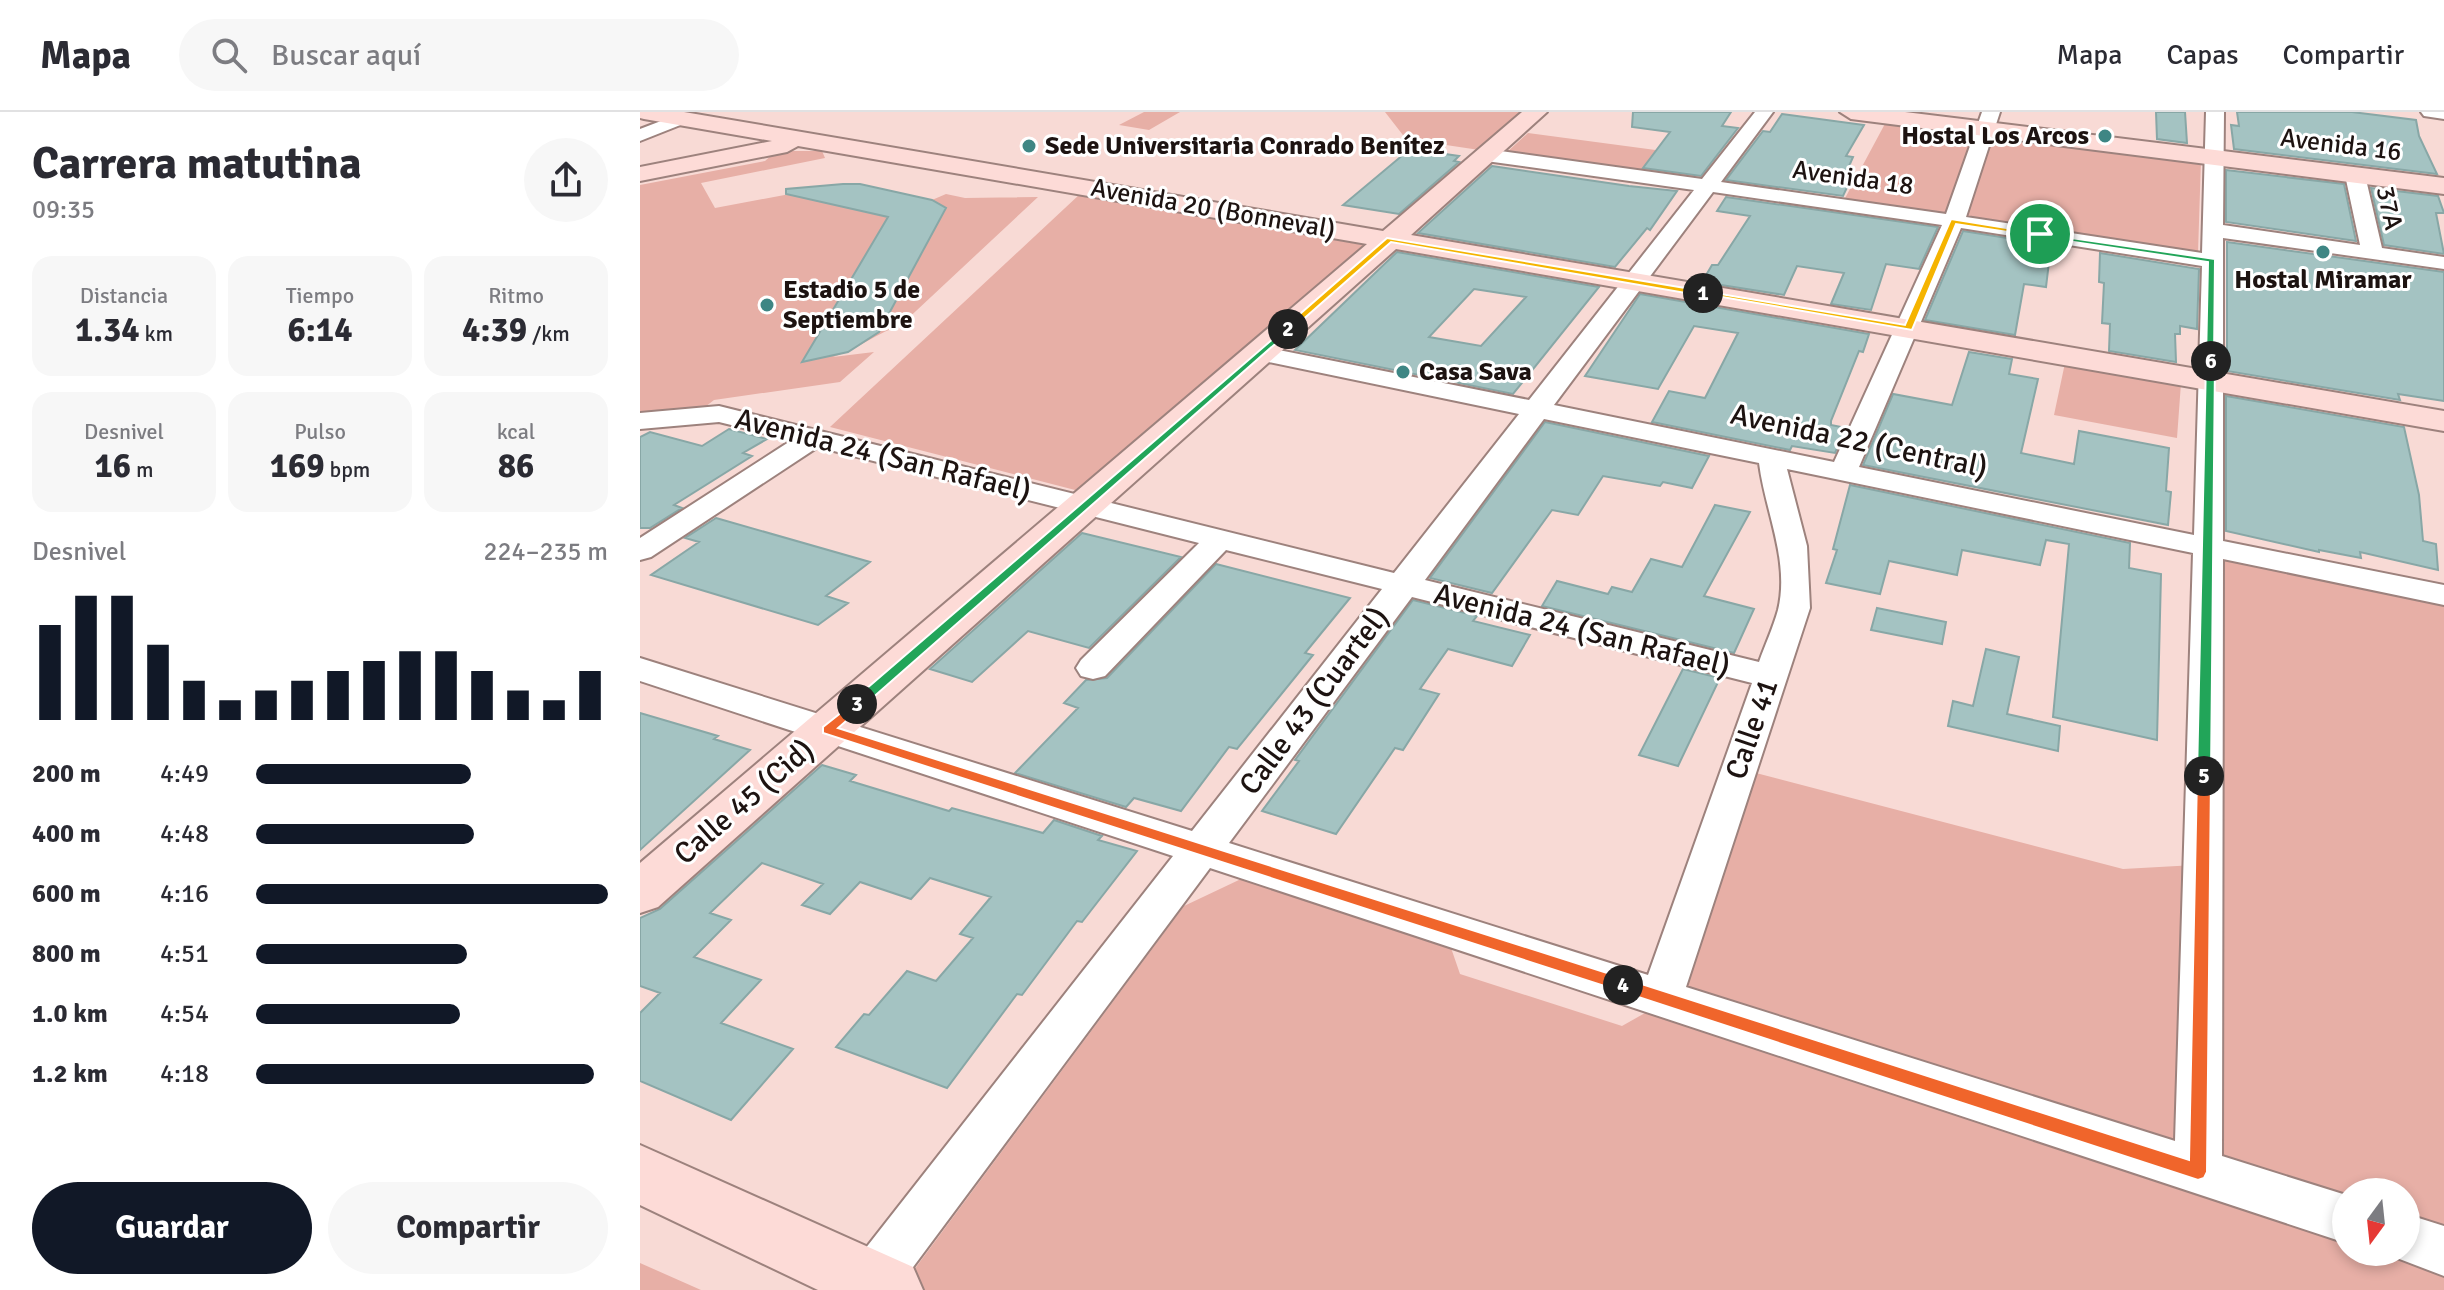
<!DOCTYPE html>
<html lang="es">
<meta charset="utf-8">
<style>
:root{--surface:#fff;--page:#f7f7f7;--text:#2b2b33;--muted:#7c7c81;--line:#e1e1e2;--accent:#111827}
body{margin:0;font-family:Signika,sans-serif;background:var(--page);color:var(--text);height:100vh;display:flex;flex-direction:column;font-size:30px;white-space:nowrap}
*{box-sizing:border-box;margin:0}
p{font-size:26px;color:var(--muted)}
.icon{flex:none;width:44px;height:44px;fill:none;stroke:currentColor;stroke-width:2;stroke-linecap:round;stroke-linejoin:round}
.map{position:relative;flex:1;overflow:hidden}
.drawer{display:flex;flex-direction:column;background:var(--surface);width:640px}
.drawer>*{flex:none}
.needle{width:52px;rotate:195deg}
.controls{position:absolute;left:1692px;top:1066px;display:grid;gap:16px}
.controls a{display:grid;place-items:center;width:88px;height:88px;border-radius:50%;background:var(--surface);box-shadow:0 4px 12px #0003;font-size:40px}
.pin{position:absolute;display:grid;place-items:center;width:68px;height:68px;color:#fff;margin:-34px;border:4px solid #fff;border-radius:50%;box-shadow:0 2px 8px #0007}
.km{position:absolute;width:40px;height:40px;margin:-20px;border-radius:50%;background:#222;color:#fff;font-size:22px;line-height:40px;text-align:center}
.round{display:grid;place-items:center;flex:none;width:84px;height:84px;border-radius:42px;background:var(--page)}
.headline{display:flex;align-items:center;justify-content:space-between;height:136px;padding:0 32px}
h1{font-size:44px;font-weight:700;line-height:60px}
.stats{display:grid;grid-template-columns:repeat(3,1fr);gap:12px;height:136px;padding:8px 32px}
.stats div{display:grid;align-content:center;border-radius:20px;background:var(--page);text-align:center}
.stats b{font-size:34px;font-weight:700}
.stats small{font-size:22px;font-weight:400}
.stats p{font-size:22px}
.chart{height:224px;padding:16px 32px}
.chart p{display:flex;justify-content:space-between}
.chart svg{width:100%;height:144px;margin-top:8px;stroke:var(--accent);stroke-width:6}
.button{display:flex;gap:16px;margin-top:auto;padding:16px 32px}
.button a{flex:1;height:92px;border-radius:48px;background:var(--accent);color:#fff;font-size:32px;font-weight:700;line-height:92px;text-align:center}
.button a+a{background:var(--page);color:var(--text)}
ul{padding:0 32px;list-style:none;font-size:26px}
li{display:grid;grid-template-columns:128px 96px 1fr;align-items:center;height:60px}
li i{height:20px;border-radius:10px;background:var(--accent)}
header{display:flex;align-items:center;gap:48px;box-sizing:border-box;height:112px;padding:0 40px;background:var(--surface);border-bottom:2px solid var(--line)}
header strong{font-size:38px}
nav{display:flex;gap:44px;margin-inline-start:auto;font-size:28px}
.search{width:560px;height:72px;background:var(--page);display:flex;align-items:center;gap:20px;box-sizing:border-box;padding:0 28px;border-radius:44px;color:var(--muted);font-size:30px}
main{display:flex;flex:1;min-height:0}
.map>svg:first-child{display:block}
.green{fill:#e7afa6;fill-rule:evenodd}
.building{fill:#a4c3c2;stroke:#88a7a6;stroke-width:2;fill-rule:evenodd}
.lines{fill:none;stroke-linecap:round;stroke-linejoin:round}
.street-casing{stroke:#9d827d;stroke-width:4}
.secondary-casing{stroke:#9d827d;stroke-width:4}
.street{fill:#fff;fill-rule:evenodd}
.secondary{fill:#fddbd7;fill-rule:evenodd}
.split-1{fill:#f5b400;stroke:#fff;stroke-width:2}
.split-2{fill:#f5b400;stroke:#fff;stroke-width:2}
.split-3{fill:#22a559;stroke:#fff;stroke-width:2}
.split-4{fill:#f0652b;stroke:#fff;stroke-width:2}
.split-5{fill:#f0652b;stroke:#fff;stroke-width:2}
.split-6{fill:#22a559;stroke:#fff;stroke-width:2}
.split-7{fill:#22a559;stroke:#fff;stroke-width:2}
.poi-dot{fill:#3e8684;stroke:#fff;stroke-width:3}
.labels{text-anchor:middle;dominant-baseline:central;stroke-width:6;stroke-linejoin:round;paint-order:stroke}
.far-poi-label{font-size:26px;font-weight:bold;fill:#1d1311;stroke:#fff;text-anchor:start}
.far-street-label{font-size:26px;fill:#1d1311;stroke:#fff}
.street-label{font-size:30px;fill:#1d1311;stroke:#fff}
</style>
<header>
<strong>Mapa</strong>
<div class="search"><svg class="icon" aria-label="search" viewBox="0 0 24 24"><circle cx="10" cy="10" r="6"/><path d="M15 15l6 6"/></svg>Buscar aquí</div>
<nav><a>Mapa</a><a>Capas</a><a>Compartir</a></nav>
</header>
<main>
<section class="drawer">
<div class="headline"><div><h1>Carrera matutina</h1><p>09:35</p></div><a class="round"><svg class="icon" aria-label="share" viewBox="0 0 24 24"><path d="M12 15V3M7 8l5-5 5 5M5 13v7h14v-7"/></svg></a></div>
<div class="stats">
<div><p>Distancia</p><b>1.34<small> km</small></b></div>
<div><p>Tiempo</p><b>6:14</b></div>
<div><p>Ritmo</p><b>4:39<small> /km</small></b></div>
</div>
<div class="stats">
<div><p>Desnivel</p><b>16<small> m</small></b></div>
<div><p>Pulso</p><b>169<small> bpm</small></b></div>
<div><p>kcal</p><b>86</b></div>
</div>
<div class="chart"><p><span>Desnivel</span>224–235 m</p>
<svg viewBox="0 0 160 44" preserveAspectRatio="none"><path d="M5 44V15M15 44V6M25 44V6M35 44V21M45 44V32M55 44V38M65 44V35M75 44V32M85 44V29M95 44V26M105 44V23M115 44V23M125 44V29M135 44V35M145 44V38M155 44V29"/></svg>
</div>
<ul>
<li><b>200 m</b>4:49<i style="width:61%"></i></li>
<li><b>400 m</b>4:48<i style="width:62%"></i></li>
<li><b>600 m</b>4:16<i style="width:100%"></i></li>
<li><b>800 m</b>4:51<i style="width:60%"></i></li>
<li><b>1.0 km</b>4:54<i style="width:58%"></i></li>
<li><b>1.2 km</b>4:18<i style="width:96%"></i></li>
</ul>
<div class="button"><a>Guardar</a><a>Compartir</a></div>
</section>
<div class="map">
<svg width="1804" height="1178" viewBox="0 0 1804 1178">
<rect width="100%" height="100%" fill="#f8dad5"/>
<path class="green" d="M504 0H540L509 18 479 13Z
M745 0H890L846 39 766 27Z
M1247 8 1561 48 1558 141 1203 90Z
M888 21 1068 45 1051 67 866 41Z
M136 39H182L185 46 61 71 75 96 203 72H220L292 88 306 82 325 86 398 85 261 213C237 221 218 237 193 245L234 240 200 270 74 288 65 295 0 304V73L125 49Z
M440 82 729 134 439 379 190 315Z
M1425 251 1541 271 1537 326 1414 303Z
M1582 448 1804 492V1178H259L544 794 601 767 810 833 820 862 982 914 1028 888 1116 661 1483 757 1573 752ZM1706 1080H1766V1140H1706Z
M0 1151 61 1178H0Z"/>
<path class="building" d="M993 0H1091L1082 14 1098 16 1061 64 1003 56 1030 20 992 15Z
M1516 0H1545L1547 31 1517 27Z
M1597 0H1712L1776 8 1779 24 1797 62 1594 37 1591 13 1599 14Z
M1142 2 1224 13 1206 44 1213 45 1203 68 1210 69 1203 84 1086 68 1123 19 1130 20Z
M770 37 819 44 814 49 819 50 759 102 703 93Z
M852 54 989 74 1037 79 1010 118 1007 116 975 155 778 121Z
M1586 58 1704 72 1716 129 1586 110Z
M203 72H220L292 88 306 96 239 220 208 240 162 250 248 105 146 82V77Z
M1731 76 1798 84 1804 101H1796L1804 142 1744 133Z
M1086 85 1298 115 1279 157 1246 152 1231 198 1191 192 1204 161 1157 154 1144 183 1062 170 1072 153H1078L1110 104 1077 99Z
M1323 119 1411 133 1406 175 1384 172 1375 223 1285 208Z
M1587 130 1804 160V289L1758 282 1760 288 1587 259Z
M757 140 959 175 873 282 655 238ZM834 177 886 185 841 234 789 225Z
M1460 141 1559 157 1557 217 1540 214V222H1535L1536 250 1469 239 1470 212 1462 211 1464 171 1459 170Z
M1000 182 1229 222 1223 240 1219 239 1191 309V313L1206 316 1195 341 1152 334 1150 338 1012 310 1029 279 1065 286 1098 221 1054 214 1018 277 945 264Z
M1329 240 1372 247 1369 262 1398 267 1381 341 1434 352 1439 319 1529 336 1526 379 1531 380 1528 413 1223 353 1253 282 1312 293Z
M1586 284 1764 315 1779 383 1783 429 1796 432 1798 458 1720 440 1721 446 1679 438V440L1586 419Z
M905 310 1069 344 1052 376 1023 370 1020 374 963 364 938 403 912 398 852 481 790 466Z
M89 317 127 327 103 341 112 344 34 393 42 396 10 416H0V325L10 320 62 334Z
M1210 373 1490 431 1489 456 1521 462 1517 628 1413 605 1429 432 1406 428 1400 453 1322 438 1317 463 1249 449 1240 482 1186 471 1197 438 1193 437Z
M1075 393 1110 400 1064 484 1114 497 1094 541 902 494 917 469 968 482 972 475 992 480 1011 447 1042 455Z
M76 406 230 450 186 484 208 491 178 513 11 463 59 430 45 426Z
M442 421 541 445 449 536 388 519 332 570 290 557Z
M576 452 710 486 665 541 673 543 597 637 589 635 541 699 494 686 486 695 375 661 438 596 424 591 446 568 467 566Z
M773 488 837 504 833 509 890 523 872 554 808 537 780 577 799 582 763 638 755 636 696 722 622 699 659 649 655 648Z
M1237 496 1306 510 1302 532 1231 518Z
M1346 537 1379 545 1367 602 1420 614 1418 639 1308 614 1313 589 1333 594Z
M1043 557 1080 566 1038 654 999 643Z
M0 601 78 624 74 627 110 638 0 738Z
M182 653 216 663 210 669 309 699 312 696 403 721 414 708 462 724 458 728 497 739 442 810 437 809 382 883 377 882 307 976 196 935 224 902 229 903 267 859 296 869 333 826 320 822 351 785 290 766 271 787 220 770 190 802 162 793 183 772 122 751 70 801 91 808 54 845 121 868 81 911 153 937 91 1008 0 969V901L20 881 0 874V806L20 797Z"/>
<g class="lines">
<defs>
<path id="street" d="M1115 0H1133L1081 70 1306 102 1342 0H1360L1326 105 1562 141 1566 0H1584L1583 113 1720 133 1705 63 1715 57 1725 63 1742 136 1804 145V157L1583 126V429L1804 473V493L1583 447 1582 1044 1706 1083V1131L570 756 256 1178H200L207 1160 533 744 0 569V546L552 719 742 477 586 438 465 564 453 567 441 564 436 556 441 548 559 431 178 335 11 445 0 448V426L152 328 79 310 0 317V301L79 294 754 461 879 302 619 248 610 246 607 241 610 236 619 234 889 288 1054 78 846 49 837 43 839 39 846 37 1062 67ZM1073 80 1302 113 1194 350 914 293ZM1321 116 1562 154 1554 423 1219 355ZM904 307 1119 351C1125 399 1150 449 1138 498 1133 516 1125 533 1119 550L785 468ZM1147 357 1553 441 1535 1029 1046 875 1170 496 1167 434ZM772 485 1112 571 1008 863 589 731Z
M1781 0H1804V7L1784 4Z
M42 1 51 6 48 10 0 29V17Z
M1766 1102 1804 1114V1164L1749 1143 1747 1140H1766Z"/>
<path id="secondary" d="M0 0H44L743 119 882 0H907L771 123 1804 299V319L756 137 18 795 0 801V751L727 132 158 34 147 40 0 69V55L132 29 4 7 0 6Z
M1200 0H1265L1804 66V82L1211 7Z
M0 1033 273 1155 283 1178H178L0 1093Z"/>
</defs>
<use href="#street" class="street-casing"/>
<use href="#secondary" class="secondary-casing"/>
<use href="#street" class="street"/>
<use href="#secondary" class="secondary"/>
</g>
<path class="split-1" d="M1311 107 1404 122 1400 125 1316 112 1272 218 1059 181 1063 179 1265 213Z"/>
<path class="split-2" d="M747 126 1063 179 1067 181 1063 184 751 130 651 218H645V215Z"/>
<path class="split-3" d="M648 214 651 218 221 596H212V589Z"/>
<path class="split-4" d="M217 588 221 589V596L198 616 983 866 991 873 983 880 183 621V615Z"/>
<path class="split-5" d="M1564 659 1571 664 1567 1060 1564 1066 1558 1068 983 880 975 873 983 866 1549 1048 1557 664Z"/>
<path class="split-6" d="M1571 246 1575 249 1571 664 1564 669 1557 664 1566 249Z"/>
<path class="split-7" d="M1397 121 1575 147 1574 251 1566 249 1568 150 1400 125Z"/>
<g class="poi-dot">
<circle cx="1465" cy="24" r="8"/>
<circle cx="389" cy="34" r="8"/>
<circle cx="1683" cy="140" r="8"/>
<circle cx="127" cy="193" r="8"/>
<circle cx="763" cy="260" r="8"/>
</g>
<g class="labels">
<g class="far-poi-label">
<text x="1449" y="24" text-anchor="end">Hostal Los Arcos</text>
<text x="405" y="34">Sede Universitaria Conrado Benítez</text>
<text x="1683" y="168" text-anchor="middle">Hostal Miramar</text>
<text x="143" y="178">Estadio 5 de<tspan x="143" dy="30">Septiembre</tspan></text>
<text x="779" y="260">Casa Sava</text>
</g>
<g class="far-street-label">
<text transform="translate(1701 33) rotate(7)">Avenida 16</text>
<text transform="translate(1213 66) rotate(8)">Avenida 18</text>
<text transform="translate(1749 96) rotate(78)">37A</text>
<text transform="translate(573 97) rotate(10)">Avenida 20 (Bonneval)</text>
</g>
<g class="street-label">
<text transform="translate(1219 329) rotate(12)">Avenida 22 (Central)</text>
<text transform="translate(243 343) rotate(14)">Avenida 24 (San Rafael)</text>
<text transform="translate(942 518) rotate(14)">Avenida 24 (San Rafael)</text>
<text transform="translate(674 589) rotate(-53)">Calle 43 (Cuartel)</text>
<text transform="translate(1112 617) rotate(-71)">Calle 41</text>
<text transform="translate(104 690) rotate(-41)">Calle 45 (Cid)</text>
</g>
</g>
</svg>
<div class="controls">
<a><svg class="needle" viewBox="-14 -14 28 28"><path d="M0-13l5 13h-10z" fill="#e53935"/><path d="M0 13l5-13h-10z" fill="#7c7c81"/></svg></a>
</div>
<div class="pin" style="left:1400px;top:122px;background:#1e9e55"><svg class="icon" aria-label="arrive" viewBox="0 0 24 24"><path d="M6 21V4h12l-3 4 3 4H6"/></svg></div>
<b class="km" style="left:1063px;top:181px">1</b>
<b class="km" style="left:648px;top:217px">2</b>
<b class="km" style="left:217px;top:592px">3</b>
<b class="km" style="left:983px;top:873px">4</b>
<b class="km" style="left:1564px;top:664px">5</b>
<b class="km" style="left:1571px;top:249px">6</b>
</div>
</main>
